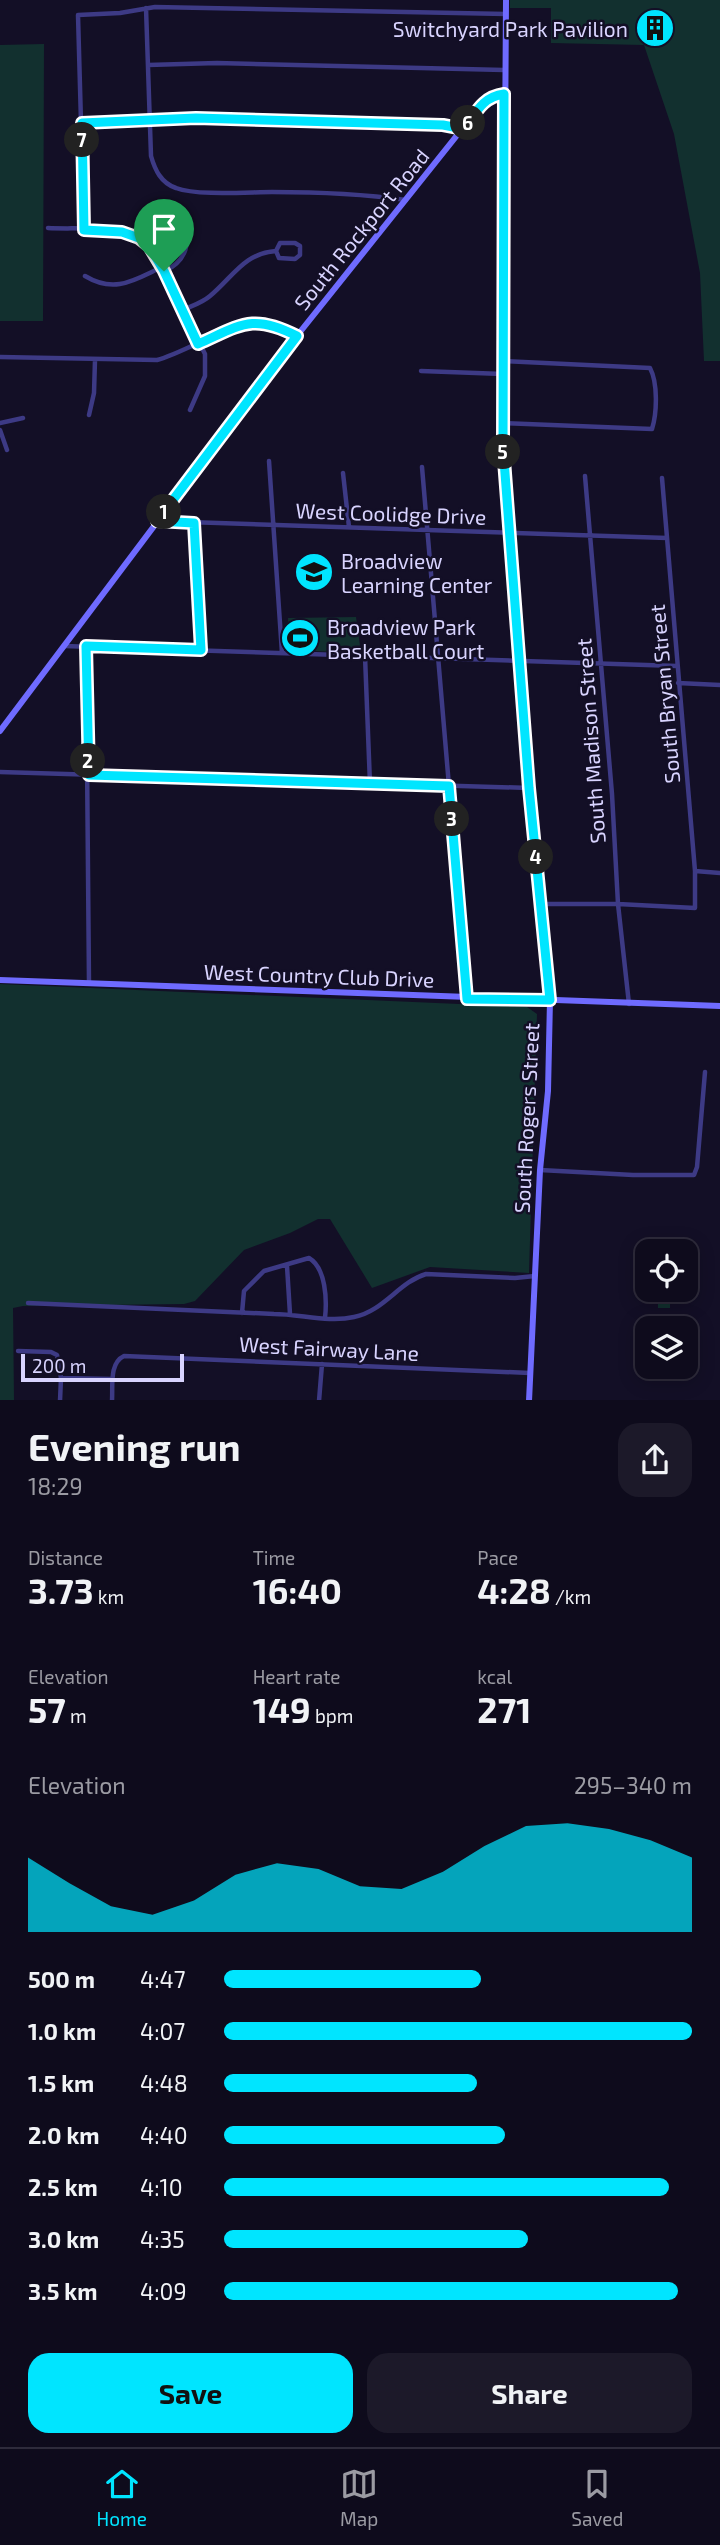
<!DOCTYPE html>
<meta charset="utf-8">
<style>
:root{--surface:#0e0b1c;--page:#1c1929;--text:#f1f3f6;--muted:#9b9ba3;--line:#2e2b3b;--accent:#00e5ff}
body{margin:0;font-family:"Exo 2",sans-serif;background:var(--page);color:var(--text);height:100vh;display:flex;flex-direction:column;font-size:26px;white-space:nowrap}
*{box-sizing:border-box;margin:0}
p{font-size:23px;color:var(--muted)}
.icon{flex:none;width:38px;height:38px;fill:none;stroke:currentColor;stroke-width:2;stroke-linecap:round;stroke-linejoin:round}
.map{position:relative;height:1400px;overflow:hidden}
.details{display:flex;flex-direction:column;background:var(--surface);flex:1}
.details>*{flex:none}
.fabs{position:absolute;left:635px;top:1239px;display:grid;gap:14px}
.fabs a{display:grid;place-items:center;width:63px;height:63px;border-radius:14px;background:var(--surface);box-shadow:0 4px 18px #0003,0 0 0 2px var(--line);font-size:35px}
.scale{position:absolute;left:21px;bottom:18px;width:163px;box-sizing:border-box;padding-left:7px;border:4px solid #d9d4ff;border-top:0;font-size:19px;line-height:24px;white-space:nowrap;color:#d9d4ff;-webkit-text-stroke:5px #130f26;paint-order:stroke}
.pin{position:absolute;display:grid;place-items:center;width:60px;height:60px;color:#fff;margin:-72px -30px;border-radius:50% 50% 50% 0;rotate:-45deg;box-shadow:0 0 7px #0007}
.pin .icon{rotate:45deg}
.km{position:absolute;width:35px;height:35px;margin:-18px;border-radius:50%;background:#222;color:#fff;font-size:19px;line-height:35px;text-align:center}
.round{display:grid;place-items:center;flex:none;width:74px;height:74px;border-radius:21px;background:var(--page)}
.headline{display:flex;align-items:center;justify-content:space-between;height:119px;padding:0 28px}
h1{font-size:38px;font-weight:700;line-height:52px}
.stats{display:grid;grid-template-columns:repeat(3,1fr);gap:10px;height:119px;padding:7px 28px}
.stats div{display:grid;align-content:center}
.stats b{font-size:35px;font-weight:700}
.stats small{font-size:19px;font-weight:400}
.stats p{font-size:19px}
.chart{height:196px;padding:14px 28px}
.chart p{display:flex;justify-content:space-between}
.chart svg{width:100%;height:126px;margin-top:7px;fill:var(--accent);opacity:.7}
.primary-button{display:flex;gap:14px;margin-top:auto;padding:14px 28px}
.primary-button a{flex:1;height:80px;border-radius:21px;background:var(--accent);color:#111;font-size:28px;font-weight:700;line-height:80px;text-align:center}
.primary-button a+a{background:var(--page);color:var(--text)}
ul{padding:0 28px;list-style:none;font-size:23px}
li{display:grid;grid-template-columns:112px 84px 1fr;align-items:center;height:52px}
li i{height:18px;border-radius:9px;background:var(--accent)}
.menu{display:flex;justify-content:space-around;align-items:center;height:98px;border-top:2px solid var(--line);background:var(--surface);font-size:19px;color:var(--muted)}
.menu a{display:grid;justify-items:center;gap:4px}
.menu .on{color:var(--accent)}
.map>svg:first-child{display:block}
.green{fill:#12302f}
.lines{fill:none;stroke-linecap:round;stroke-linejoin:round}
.street{stroke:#3d3a85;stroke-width:4.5}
.secondary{stroke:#6f6bff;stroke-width:6}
.route-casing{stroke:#fff;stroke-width:14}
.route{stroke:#00e5ff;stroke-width:9}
.labels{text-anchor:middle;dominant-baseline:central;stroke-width:5;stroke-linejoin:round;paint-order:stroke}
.poi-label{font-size:21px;fill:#d9d4ff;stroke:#130f26;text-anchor:start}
.street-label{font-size:21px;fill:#d9d4ff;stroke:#130f26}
</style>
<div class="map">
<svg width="720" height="1401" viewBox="0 0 720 1401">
<rect width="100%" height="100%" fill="#130f26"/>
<path class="green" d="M510 0H720V361H704L700 273 674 134 644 45 551 43V8H510Z
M44 44 43 321H0V45Z
M356 617 361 653 289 650 288 618Z
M0 984 527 1007 537 1014 529 1273 430 1267 372 1288 330 1219H318L290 1233 244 1250 195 1301 184 1304 23 1306 13 1308 14 1400H0Z
M658 1292H670V1308H658Z"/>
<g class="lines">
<path class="street" d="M146 8 151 156C155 170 161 183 176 188 197 196 249 192 272 192 316 192 363 194 406 200
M148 65 217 63 504 70
M82 123 196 118 443 125 463 128
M48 228C82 230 129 222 153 251L205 354V376L190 410
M84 230 78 15 120 13 155 7 506 14
M165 271C186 261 193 241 181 221
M85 276C115 294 134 280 162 267
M181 311C191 306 202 303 210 296 233 277 244 253 276 251L279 258 295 259 300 255V246L295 243H280L276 251
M0 357 157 360C187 352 232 321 261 322 274 323 285 330 297 336
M421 371 503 374
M89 415 94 393 95 360
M0 423 23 418
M503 423 652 429C657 413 658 383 650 368L504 361
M0 430 7 450
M269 461 282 653
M422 467 467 999
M343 473 349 527
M585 476 612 794 618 904 629 1004
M157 521 667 538
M194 523 202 650
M64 646 677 666
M86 646 89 983
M365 656 370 784
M678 683 720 685
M0 772 529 788
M695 871 720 873
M541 904H618L695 908V871L662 478
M540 1170 633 1175H694L697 1167 705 1072
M287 1266 290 1314
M28 1303C110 1307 192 1311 274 1314 300 1314 329 1323 354 1317 384 1311 399 1282 426 1274L515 1278 535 1276
M242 1313 244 1291 264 1271 309 1258C326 1268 327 1300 325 1318
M18 1351 51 1352 57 1355 61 1378 60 1401
M61 1378 113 1379
M112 1401C113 1386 109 1363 124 1356L530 1373
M319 1401 322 1364"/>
<path class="secondary" d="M506 0 503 447 529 788 550 1000 548 1091 540 1170 529 1401
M0 731 300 332 482 104 489 97 504 94
M0 980 720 1006"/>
</g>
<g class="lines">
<defs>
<path id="route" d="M504 94 503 447 529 788 550 1000 467 999 449 786 89 775 86 646 201 650 194 523 157 521 297 336C252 313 241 325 198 344L164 271 149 246 139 238 122 232 84 230 82 123 196 118 443 125 464 129C476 113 482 97 504 94Z"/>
</defs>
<use href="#route" class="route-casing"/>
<use href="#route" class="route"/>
</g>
<defs>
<symbol id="building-disc" viewBox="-11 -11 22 22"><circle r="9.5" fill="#00e5ff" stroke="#130f26"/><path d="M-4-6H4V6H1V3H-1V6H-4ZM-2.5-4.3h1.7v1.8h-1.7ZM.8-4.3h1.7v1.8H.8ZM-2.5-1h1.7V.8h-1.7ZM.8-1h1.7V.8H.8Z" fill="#111"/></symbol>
<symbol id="school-disc" viewBox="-11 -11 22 22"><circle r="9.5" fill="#00e5ff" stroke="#130f26"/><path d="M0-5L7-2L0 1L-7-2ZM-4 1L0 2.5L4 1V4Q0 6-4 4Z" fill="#111"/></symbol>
<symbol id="stadium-disc" viewBox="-11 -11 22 22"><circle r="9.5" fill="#00e5ff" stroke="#130f26"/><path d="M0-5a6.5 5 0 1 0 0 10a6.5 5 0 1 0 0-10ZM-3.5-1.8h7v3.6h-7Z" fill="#111"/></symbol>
</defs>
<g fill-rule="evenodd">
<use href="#building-disc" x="633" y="6" width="44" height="44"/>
<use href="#school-disc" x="292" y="550" width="44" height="44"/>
<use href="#stadium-disc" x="278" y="616" width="44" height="44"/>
</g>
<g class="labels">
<g class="poi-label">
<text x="628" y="28" text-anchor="end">Switchyard Park Pavilion</text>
<text x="341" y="560">Broadview<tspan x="341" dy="24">Learning Center</tspan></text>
<text x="327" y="626">Broadview Park<tspan x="327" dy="24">Basketball Court</tspan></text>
</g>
<g class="street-label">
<text transform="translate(361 229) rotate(-51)">South Rockport Road</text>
<text transform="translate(391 513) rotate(2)">West Coolidge Drive</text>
<text transform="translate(664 694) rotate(-95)">South Bryan Street</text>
<text transform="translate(590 741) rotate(-94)">South Madison Street</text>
<text transform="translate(319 975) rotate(2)">West Country Club Drive</text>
<text transform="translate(526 1118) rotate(-87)">South Rogers Street</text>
<text transform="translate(329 1348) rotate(3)">West Fairway Lane</text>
</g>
</g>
</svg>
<div class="fabs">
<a><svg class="icon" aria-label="locate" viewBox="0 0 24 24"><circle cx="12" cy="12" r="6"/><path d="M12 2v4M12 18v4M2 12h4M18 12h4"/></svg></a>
<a><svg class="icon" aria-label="layers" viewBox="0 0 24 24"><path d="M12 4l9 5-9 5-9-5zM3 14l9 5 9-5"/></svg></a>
</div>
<div class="scale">200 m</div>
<div class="pin" style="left:164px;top:271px;background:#1e9e55"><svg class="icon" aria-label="arrive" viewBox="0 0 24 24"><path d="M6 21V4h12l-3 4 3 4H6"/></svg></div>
<b class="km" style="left:164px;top:512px">1</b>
<b class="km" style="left:88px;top:761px">2</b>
<b class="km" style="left:452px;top:819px">3</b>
<b class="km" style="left:536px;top:857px">4</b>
<b class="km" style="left:503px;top:452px">5</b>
<b class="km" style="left:468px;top:123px">6</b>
<b class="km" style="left:82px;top:140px">7</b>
</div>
<section class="details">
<div class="headline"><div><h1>Evening run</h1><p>18:29</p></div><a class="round"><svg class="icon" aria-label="share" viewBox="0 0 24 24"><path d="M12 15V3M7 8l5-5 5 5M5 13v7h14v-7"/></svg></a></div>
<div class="stats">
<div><p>Distance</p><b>3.73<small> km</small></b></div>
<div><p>Time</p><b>16:40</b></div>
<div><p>Pace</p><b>4:28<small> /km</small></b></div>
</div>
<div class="stats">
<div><p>Elevation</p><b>57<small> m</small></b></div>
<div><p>Heart rate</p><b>149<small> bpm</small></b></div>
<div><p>kcal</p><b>271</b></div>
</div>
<div class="chart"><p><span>Elevation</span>295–340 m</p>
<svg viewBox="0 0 160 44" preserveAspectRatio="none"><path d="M0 44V18L10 27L20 35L30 38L40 33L50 24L60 20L70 22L80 28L90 29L100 23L110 14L120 7L130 6L140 8L150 12L160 18V44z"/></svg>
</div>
<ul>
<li><b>500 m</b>4:47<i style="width:55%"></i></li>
<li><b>1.0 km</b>4:07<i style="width:100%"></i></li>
<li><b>1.5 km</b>4:48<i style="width:54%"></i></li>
<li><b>2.0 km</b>4:40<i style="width:60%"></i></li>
<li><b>2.5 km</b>4:10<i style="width:95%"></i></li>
<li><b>3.0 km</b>4:35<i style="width:65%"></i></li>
<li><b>3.5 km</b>4:09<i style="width:97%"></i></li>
</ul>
<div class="primary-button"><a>Save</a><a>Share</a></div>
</section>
<nav class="menu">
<a class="on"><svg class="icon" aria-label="home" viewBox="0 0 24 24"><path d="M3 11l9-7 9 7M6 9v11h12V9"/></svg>Home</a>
<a><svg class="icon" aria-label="map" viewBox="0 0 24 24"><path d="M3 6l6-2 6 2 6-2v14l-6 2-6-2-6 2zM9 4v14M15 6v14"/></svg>Map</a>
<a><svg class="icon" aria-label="saved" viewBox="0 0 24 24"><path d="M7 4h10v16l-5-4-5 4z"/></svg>Saved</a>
</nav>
